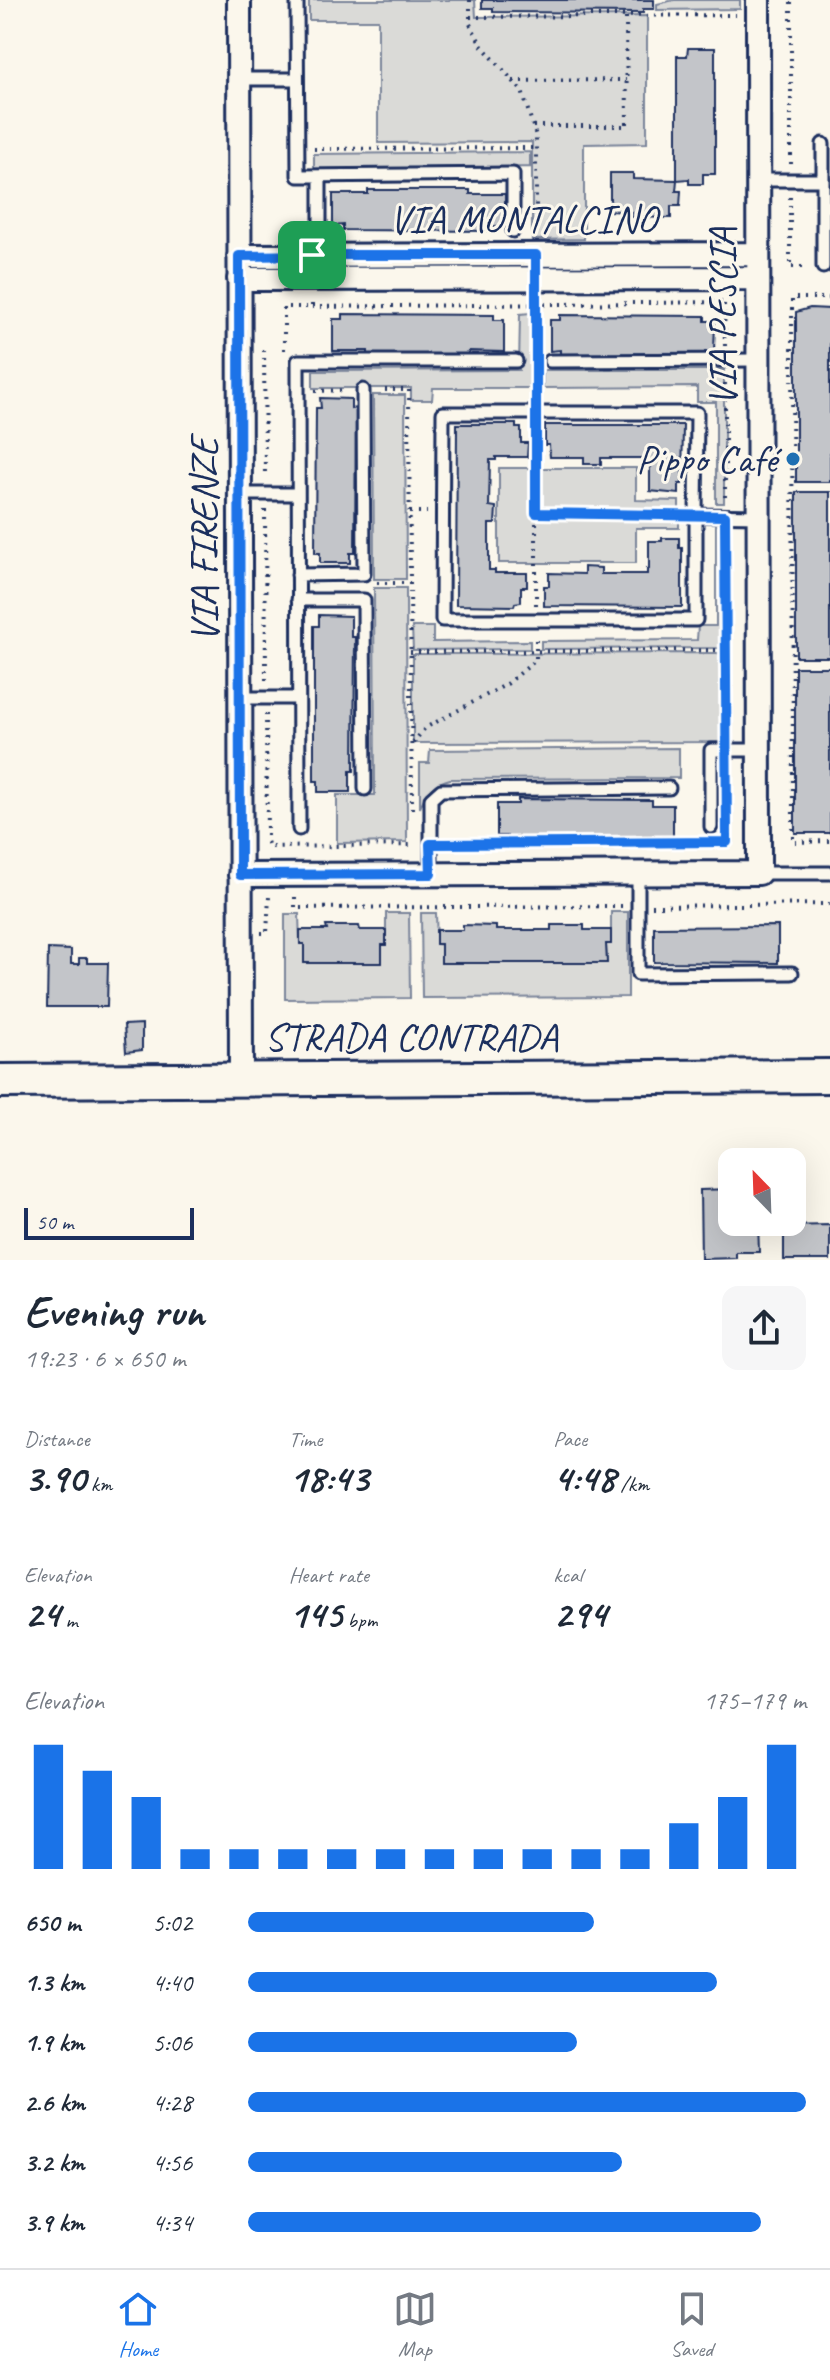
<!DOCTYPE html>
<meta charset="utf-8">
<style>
:root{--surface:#fff;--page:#f6f6f7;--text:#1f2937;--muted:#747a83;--line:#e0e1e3;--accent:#1a73e8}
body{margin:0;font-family:Caveat,sans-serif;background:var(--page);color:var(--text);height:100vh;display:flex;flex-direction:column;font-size:30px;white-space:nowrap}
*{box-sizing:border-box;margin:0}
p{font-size:26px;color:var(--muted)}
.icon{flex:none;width:44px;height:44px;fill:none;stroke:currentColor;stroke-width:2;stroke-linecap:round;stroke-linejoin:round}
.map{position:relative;height:1260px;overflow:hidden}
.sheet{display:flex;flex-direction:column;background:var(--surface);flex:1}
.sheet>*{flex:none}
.needle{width:52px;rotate:337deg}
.buttons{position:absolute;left:718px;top:1148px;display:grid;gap:16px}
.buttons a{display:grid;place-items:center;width:88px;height:88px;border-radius:16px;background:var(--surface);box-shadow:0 8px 32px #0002;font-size:40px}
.scale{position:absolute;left:24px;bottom:20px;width:170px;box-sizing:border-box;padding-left:8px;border:4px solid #1b2f5e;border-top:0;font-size:22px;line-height:28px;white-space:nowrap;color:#1b2f5e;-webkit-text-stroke:6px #fbf7ec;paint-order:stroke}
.pin{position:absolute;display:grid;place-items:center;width:68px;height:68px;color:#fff;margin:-34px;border-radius:16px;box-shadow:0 4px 12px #0006}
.round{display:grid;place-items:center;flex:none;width:84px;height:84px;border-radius:16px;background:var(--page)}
.summary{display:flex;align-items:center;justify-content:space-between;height:136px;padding:0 24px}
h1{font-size:44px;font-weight:700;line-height:60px}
.metrics{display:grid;grid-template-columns:repeat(3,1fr);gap:12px;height:136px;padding:8px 24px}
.metrics div{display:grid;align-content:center}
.metrics b{font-size:40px;font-weight:700}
.metrics small{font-size:22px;font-weight:400}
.metrics p{font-size:22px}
.chart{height:224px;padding:16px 24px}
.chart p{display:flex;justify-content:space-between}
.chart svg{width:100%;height:144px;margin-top:8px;stroke:var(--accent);stroke-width:6}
ul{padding:0 24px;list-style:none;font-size:26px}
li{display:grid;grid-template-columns:128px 96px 1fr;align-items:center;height:60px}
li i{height:20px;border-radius:10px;background:var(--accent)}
.menu{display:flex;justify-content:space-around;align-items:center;height:112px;border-top:2px solid var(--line);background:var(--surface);font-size:22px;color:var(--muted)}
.menu a{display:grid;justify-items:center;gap:4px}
.menu .current{color:var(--accent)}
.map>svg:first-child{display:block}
.green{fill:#dadad7;stroke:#7a849a;stroke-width:2}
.building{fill:#c3c5c9;stroke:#1b2f5e;stroke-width:2}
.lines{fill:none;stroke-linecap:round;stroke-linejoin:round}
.lane-casing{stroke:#1b2f5e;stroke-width:17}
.street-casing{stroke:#1b2f5e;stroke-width:28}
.secondary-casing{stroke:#1b2f5e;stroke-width:38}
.path{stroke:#1b2f5e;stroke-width:4;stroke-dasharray:2 6;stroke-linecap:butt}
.lane{stroke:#fbf7ec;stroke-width:11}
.street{stroke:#fbf7ec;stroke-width:22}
.secondary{stroke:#fbf7ec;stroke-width:32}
.route-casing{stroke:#fff;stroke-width:16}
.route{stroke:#1a73e8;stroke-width:10}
.poi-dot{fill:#1f6fb2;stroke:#fbf7ec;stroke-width:3}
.labels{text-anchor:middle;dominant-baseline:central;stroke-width:6;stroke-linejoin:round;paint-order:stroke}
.street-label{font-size:40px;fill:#1b2f5e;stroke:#fbf7ec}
.poi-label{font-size:40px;fill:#1b2f5e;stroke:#fbf7ec;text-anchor:end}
</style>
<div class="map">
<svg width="830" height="1260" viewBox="0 0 830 1260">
<rect width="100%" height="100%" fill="#fbf7ec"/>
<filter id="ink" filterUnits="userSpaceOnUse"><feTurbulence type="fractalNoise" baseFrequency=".0125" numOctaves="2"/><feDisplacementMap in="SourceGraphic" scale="16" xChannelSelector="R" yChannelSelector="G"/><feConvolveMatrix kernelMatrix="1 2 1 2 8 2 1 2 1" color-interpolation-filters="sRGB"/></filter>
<g filter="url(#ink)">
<path class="green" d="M309 0H475L476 17 647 16V143L584 144V239L532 240V142L378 143V20H309Z
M674 0H740V9L657 10V4Z
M530 152V167L314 169V154Z
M530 313V388H433L432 400H411V388H313V371L519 370 520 314Z
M543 370H724V503H716V402H697V387L543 388Z
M373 395H405L406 579H374Z
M499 468H636V500L679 501V528H636V563H499Z
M716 525H724V648L541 649V641L697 640 698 626H716Z
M374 588H406L407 842 337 843V795H375Z
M412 627H433V642L530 641V649L413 650Z
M724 653V742L413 743V654Z
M679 748V778L450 779C434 783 425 792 420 808V763H429L430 750Z
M611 912H628V997L422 998 421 913H436L437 944 607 962 606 944 611 943Z
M386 913H409L410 998 285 999V914H299L300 944H304L305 963H381L382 945 386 944Z"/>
<path class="building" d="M482 0H654V9H643V13L493 12V8H482Z
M688 48H715V174H703V184H689V179L677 180V56H687Z
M610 173H633V179L677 180 676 191H681L680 206H671V218L631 217 632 212 610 211Z
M368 190H470V194H505V226H494V231L343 230V225L333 226V194H368Z
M810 308 830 309V482H796V312Z
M343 314 494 315V320H504V352L469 351V355H368V351H333V319H343Z
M560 315 705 316V321H715L714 352H705V356L560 355V350L550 351V320H560Z
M320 398 351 399V409L356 408 355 553H350V563H320V553H315L316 408H321Z
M457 424H516V428H521V443H528L527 457H496V460H490L489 506 496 507 495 524H489V570H495V573H527V587H521V602L515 603 514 606 456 605Z
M545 425H683L682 484H679V494L650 491V463H647V458H601V464H584V457H550L549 445H545Z
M796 492H830V657H796Z
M662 538H679V548H682V607L544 606V586H549V573L584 574V567L601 568V574H647V569H649V541H662Z
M319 615 351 616V637H355L354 771H350V792H318V781H314V626H319Z
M795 667H830V833H795Z
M518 799 652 800V805H673V837H663V842L507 840V836H497V804H518Z
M463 925 496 926V930H551V925H584V930H611V944H606L607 963H441V944H436V930H463Z
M326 926H359L360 930H386V945H382V963H304V944H300V930H327Z
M778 926V963L654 962V927Z
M48 949 71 950V964H79V958H87V963H108L107 1007H47Z
M142 1024V1050L126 1052 124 1025Z
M732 1189V1222H758L759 1252H736V1258L701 1259 700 1190Z
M830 1225V1260H784V1226Z"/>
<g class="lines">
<defs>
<path id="lane" d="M297 0 298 176 513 174V231
M239 79H297
M320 176V233
M758 180H823
M823 267V144
M550 361 758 360
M240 494H298
M696 515 697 413H443L442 620H696V515L759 516
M298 575 364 574 363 390
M298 600H364L365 789
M240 698H298
M711 827V750H760
M299 829 298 361H516
M759 873H830
M431 874V799L441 790 669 788
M638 874V974L792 973"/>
<path id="street" d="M239 0 241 1080
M239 256 758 254
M239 279 758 278
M240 875 759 873 758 0"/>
<path id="secondary" d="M0 1081 830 1076"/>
</defs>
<use href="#lane" class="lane-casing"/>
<use href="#street" class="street-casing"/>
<use href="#secondary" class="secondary-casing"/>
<path class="path" d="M470 0V24L482 46 522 91 536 136V234
M470 17 736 15
M513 81 626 80
M533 126H627L626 16
M314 149 536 148
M791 164V0
M790 197V267H808
M830 298H792L793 842 830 841
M724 304 725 346
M312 307 724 302
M264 350 265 477
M284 350V307H312V298
M536 350V299
M536 371V398
M725 375V502
M315 391 346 390
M536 427V606
M265 510 266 681
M410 512H427
M536 513 682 515
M725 531 726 734
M377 583H410L409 390H379
M410 583 412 812
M410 652 726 650
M266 714 267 841 269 847 412 845
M413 743 425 728 507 684 536 660V635
M447 844 703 842
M295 897V908L624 906
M652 906 830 904
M261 933H267L269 897"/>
<use href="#lane" class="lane"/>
<use href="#street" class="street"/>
<use href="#secondary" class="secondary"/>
</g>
</g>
<g class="lines" filter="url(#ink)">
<defs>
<path id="route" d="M312 255H536V513L725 516 727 842 430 844 431 874 240 875 239 256Z"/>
</defs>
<use href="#route" class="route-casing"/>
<use href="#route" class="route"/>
</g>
<circle class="poi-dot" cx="793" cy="459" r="8"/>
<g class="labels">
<g class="street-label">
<text x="523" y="219">VIA MONTALCINO</text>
<text transform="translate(722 317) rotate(-90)">VIA PESCIA</text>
<text transform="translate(204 540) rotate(-90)">VIA FIRENZE</text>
<text x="411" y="1037">STRADA CONTRADA</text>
</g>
<g class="poi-label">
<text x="777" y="459">Pippo Café</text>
</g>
</g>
</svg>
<div class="buttons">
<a><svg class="needle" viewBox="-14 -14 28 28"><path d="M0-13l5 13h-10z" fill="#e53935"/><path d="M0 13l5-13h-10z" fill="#747a83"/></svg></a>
</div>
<div class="scale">50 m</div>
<div class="pin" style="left:312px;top:255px;background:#1e9e55"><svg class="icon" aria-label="arrive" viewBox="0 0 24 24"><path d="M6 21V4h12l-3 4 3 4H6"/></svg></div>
</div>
<section class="sheet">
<div class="summary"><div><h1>Evening run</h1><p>19:23 · 6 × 650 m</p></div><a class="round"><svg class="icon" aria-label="share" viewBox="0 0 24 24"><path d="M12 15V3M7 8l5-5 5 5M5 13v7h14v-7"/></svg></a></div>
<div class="metrics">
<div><p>Distance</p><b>3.90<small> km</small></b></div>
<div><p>Time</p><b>18:43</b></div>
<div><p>Pace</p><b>4:48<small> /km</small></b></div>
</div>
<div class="metrics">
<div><p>Elevation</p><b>24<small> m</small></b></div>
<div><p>Heart rate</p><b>145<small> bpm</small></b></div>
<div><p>kcal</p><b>294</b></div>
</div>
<div class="chart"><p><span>Elevation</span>175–179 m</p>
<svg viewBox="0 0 160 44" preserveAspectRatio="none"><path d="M5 44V6M15 44V14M25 44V22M35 44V38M45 44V38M55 44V38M65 44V38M75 44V38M85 44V38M95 44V38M105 44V38M115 44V38M125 44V38M135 44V30M145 44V22M155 44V6"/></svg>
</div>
<ul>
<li><b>650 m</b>5:02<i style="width:62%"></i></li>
<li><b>1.3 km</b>4:40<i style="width:84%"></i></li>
<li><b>1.9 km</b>5:06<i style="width:59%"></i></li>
<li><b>2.6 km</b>4:28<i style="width:100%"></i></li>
<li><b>3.2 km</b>4:56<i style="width:67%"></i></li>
<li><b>3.9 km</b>4:34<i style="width:92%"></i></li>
</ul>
</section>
<nav class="menu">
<a class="current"><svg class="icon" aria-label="home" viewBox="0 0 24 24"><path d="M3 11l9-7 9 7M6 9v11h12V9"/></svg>Home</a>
<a><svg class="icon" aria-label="map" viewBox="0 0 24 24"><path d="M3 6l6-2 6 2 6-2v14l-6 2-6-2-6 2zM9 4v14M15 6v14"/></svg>Map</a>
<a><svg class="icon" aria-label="saved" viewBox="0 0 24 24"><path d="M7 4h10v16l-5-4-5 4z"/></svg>Saved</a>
</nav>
